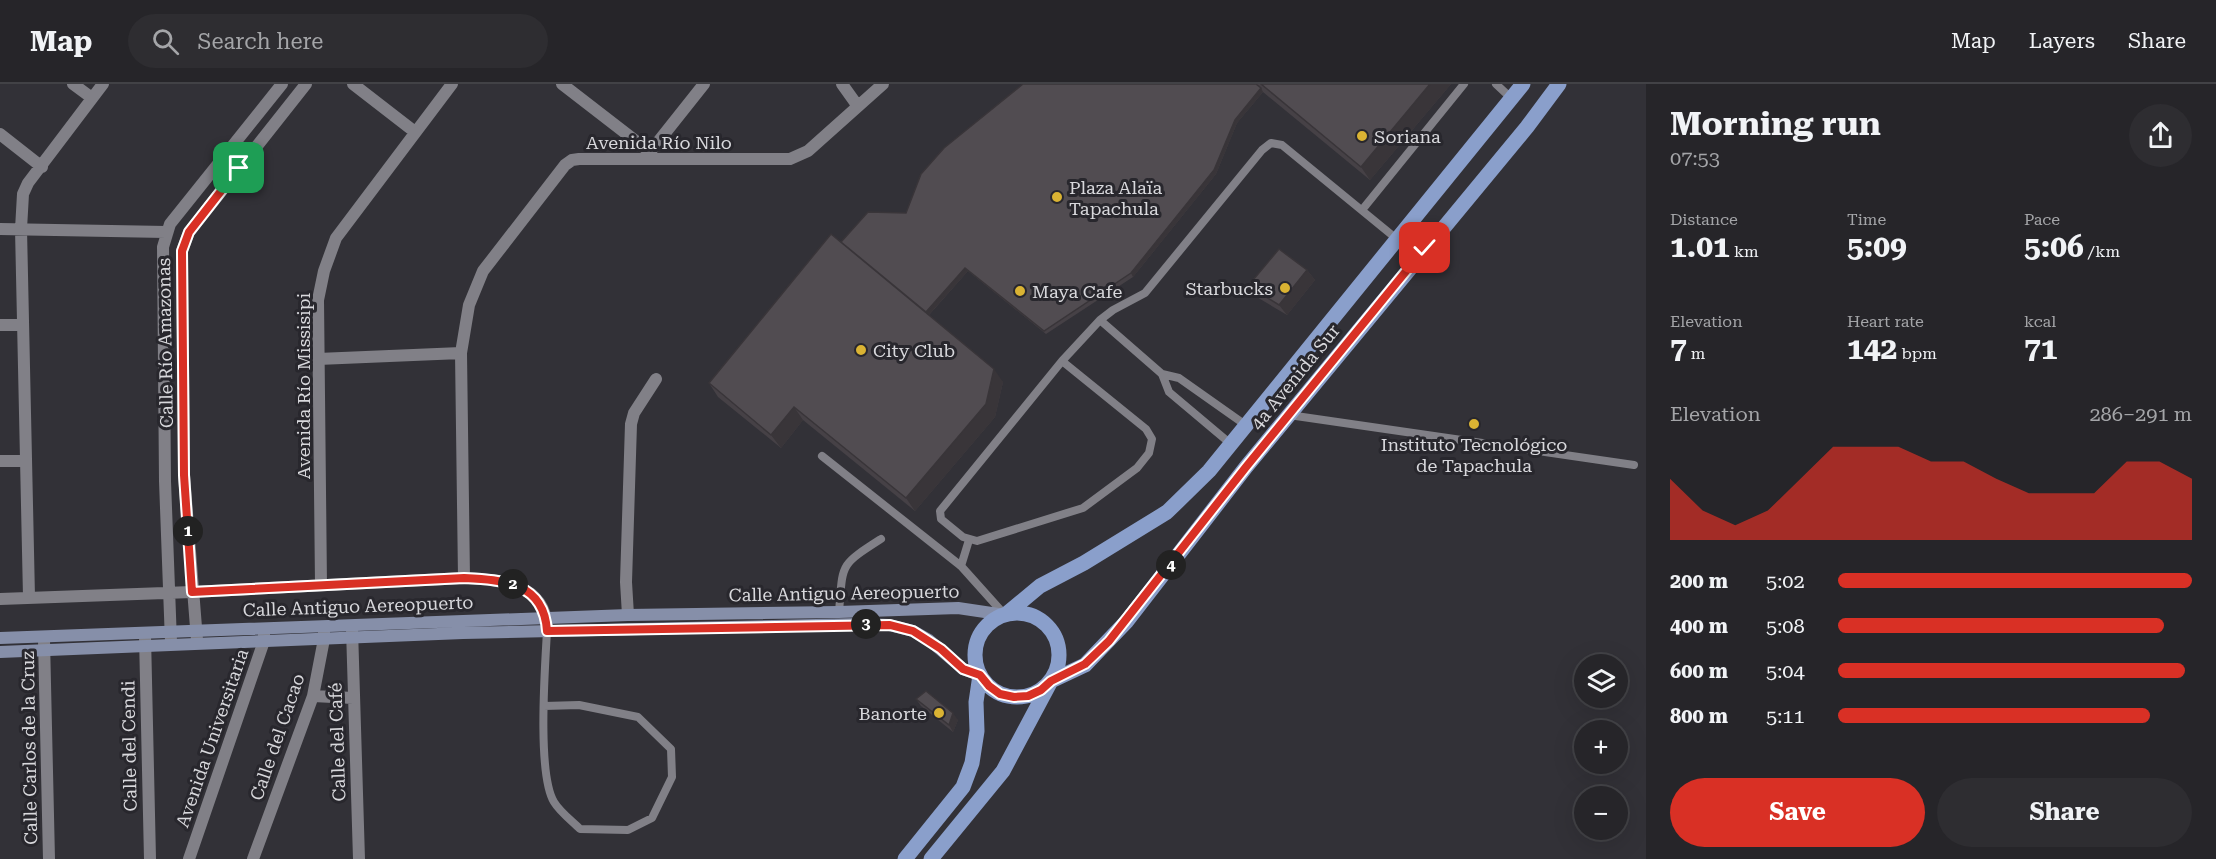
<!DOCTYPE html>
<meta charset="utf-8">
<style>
:root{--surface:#262529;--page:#2e2d31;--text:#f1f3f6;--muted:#a4a5a8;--line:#424246;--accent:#d93025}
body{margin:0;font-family:"Roboto Serif",serif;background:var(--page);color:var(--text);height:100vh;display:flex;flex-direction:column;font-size:22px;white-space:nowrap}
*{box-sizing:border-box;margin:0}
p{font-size:20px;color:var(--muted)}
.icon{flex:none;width:33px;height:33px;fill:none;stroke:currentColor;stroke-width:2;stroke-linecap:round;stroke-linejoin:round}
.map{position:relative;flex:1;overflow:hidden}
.panel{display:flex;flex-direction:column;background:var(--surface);width:570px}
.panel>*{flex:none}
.buttons{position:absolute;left:1574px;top:570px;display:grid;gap:12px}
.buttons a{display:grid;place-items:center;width:54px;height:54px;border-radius:50%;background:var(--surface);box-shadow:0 6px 24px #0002,0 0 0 2px var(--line);font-size:30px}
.pin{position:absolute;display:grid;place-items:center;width:51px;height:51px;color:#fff;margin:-26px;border-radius:12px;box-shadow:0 3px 9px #0006}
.km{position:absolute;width:30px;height:30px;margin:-15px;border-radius:50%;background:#222;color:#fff;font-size:16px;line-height:30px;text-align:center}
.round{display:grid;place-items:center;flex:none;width:63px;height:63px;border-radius:32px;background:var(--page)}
.overview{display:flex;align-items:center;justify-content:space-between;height:102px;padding:0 24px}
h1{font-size:33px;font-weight:700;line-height:45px}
.metrics{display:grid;grid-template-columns:repeat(3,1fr);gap:9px;height:102px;padding:6px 24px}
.metrics div{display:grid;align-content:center}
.metrics b{font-size:30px;font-weight:700}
.metrics small{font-size:16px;font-weight:400}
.metrics p{font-size:16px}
.chart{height:168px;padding:12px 24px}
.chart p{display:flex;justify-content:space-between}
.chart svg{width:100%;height:108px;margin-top:6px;fill:var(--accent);opacity:.7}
.cta{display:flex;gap:12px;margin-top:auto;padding:12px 24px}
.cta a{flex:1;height:69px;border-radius:36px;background:var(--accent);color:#fff;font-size:24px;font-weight:700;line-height:69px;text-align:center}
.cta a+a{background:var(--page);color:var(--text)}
ul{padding:0 24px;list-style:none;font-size:20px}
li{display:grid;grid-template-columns:96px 72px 1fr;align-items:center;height:45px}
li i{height:15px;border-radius:8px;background:var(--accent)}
header{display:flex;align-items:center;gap:36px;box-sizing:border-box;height:84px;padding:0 30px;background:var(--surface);border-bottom:2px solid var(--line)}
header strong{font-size:28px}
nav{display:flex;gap:33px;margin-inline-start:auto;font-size:21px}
.search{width:420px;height:54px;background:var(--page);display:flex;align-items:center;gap:15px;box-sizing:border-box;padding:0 21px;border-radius:33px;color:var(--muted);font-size:22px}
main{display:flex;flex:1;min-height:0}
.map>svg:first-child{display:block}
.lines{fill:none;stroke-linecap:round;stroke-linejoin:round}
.lane{stroke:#818087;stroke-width:8}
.street{stroke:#818087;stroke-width:12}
.secondary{stroke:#868fa9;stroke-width:12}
.primary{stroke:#8a9fcb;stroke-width:15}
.wall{fill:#464146}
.shaded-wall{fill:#393539}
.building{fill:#514c51;stroke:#393539;stroke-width:1.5}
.route-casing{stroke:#fff;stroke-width:12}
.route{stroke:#d93025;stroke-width:8}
.poi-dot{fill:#dab333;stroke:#28272d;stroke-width:2}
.labels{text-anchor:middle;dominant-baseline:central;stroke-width:6;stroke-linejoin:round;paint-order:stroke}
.poi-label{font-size:18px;fill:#d8d8dc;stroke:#28272d;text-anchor:start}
.street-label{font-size:18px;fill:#d8d8dc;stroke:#28272d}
</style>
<header>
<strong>Map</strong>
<div class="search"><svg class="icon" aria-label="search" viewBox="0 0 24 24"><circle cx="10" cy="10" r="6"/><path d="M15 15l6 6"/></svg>Search here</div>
<nav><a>Map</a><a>Layers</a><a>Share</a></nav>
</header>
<main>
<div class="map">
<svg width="1646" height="775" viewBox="0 0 1646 775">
<rect width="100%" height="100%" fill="#323137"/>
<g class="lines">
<path class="lane" d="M1496 0 1511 14
M1362 126 1464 0
M1100 236 1162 290 1169 308 1232 361
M1062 277 1146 345 1152 355 1149 369 1137 384 1083 424 977 457 963 453 941 435 940 427 1062 277 1100 236 1113 226 1145 209 1262 66 1271 59 1282 61 1398 156
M1162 290 1179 294 1247 342
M1289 331 1634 381
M822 372 961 482 1004 530
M961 482 969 456
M839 528C843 479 839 482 881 455
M544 622 579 621 638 633 671 665 672 693 652 734 628 746 580 745C572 737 560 728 554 718 537 690 545 583 547 547"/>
<path class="street" d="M73 0 92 14
M353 0 415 48
M562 0 650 68
M842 0 857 21
M0 50 42 83
M650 68 704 0
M0 145 166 148
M0 241H23
M318 275 461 269
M0 377H26
M464 494 461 269 469 221 483 187 565 81 572 76 579 75H790L808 67 883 0
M321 501 318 216 324 187 336 154 452 0
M29 513 21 145 23 110 28 99 103 0
M0 515 192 508 464 494C499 496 544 498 547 543
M628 531 626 498 631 340 634 329 656 295
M352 545 359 775
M145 552 150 775
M44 556 49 775
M197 556 184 391 182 167 189 148 306 0
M171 558 165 397 163 163 170 140 282 0
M313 612 353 614
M189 775 264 557V548
M253 775 313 612 324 555V545"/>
<path class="secondary" d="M0 554 628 531 839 528 958 524 1005 531
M0 568 463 549 860 540 889 541 913 547 929 556 963 585 980 591"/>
<path class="primary" d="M975 571a42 42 0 1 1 84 0a42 42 0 1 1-84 0Z
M1005 531 1040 502 1084 479 1167 428 1209 387 1523 0
M905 775 963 703 972 679 977 647 976 618 980 591
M931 775 1003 687 1051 597 1085 581 1127 537 1246 383 1527 43 1559 0"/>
</g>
<path class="wall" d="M1023 0H1451L1370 96 1263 8 1237 39 1216 90 1133 193 1046 250 968 187 929 231 1003 298 995 333 915 427 803 336 781 364 718 313 709 299 841 158 906 129Z
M1307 186 1315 196 1287 231 1255 212 1248 202Z
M916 615 958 636 953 648 921 622Z"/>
<path class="shaded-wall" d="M1430 0H1451L1370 96 1361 83Z
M1261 4 1263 8 1237 39 1216 90 1133 193 1131 189 1235 36Z
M965 184 968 187 926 234 924 231Z
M1307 186 1315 196 1287 231 1279 221Z
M994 285 1003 298 995 333 915 427 906 414Z
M794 323 803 336 781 364 771 351Z
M953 629 958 636 953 648 949 641Z"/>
<path class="building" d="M1023 0H1256L1261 4 1235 36 1214 86 1131 189 1044 247 965 184 926 228 841 158 868 128 906 129 921 90 944 64Z
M1261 0H1430L1361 83Z
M831 150 994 285 986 320 906 414 794 323 771 351 709 299Z
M1279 165 1307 186 1279 221 1248 202Z
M926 607 953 629 949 641 916 615Z"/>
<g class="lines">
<defs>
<path id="route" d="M239 84 189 148 182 167 184 391 192 508 464 494C503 496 544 498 547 547L890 541 913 547 941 565 963 585 980 591 989 602 1000 610 1014 613 1028 612 1041 606 1051 597 1085 580 1109 557 1246 383 1425 164"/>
</defs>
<use href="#route" class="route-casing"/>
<use href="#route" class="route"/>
</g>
<g class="poi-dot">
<circle cx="1362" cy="52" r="6"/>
<circle cx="1057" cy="113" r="6"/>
<circle cx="1285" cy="204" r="6"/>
<circle cx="1020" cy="207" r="6"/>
<circle cx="861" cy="266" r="6"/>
<circle cx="1474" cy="340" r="6"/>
<circle cx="939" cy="629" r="6"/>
</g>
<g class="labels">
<g class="poi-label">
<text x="1374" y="52">Soriana</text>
<text x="1069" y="103">Plaza Alaïa<tspan x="1069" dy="21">Tapachula</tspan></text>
<text x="1273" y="204" text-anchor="end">Starbucks</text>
<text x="1032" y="207">Maya Cafe</text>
<text x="873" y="266">City Club</text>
<text x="1474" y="360" text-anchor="middle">Instituto Tecnológico<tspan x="1474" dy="21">de Tapachula</tspan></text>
<text x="927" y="629" text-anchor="end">Banorte</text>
</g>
<g class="street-label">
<text x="659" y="58">Avenida Río Nilo</text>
<text transform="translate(165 259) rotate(-91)">Calle Río Amazonas</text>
<text transform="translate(1295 293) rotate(-51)">4a Avenida Sur</text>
<text transform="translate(303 302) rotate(-90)">Avenida Río Missisipi</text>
<text transform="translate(844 509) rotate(-1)">Calle Antiguo Aereopuerto</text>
<text transform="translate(358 522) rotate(-2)">Calle Antiguo Aereopuerto</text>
<text transform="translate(277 653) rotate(-71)">Calle del Cacao</text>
<text transform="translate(212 654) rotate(-71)">Avenida Universitaria</text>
<text transform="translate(337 658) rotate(-92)">Calle del Café</text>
<text transform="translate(129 662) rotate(-91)">Calle del Cendi</text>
<text transform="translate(29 664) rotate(-91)">Calle Carlos de la Cruz</text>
</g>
</g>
</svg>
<div class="buttons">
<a><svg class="icon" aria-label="layers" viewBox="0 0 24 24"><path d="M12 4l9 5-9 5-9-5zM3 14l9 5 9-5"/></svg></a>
<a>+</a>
<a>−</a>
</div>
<div class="pin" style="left:239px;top:84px;background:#1e9e55"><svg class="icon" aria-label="arrive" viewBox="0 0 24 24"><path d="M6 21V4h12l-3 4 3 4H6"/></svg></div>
<div class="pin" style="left:1425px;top:164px;background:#d93025"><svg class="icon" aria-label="check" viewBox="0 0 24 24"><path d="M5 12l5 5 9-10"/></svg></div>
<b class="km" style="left:188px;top:447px">1</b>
<b class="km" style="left:513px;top:500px">2</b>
<b class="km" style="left:866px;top:540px">3</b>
<b class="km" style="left:1171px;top:481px">4</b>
</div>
<section class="panel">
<div class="overview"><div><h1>Morning run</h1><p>07:53</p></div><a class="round"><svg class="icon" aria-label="share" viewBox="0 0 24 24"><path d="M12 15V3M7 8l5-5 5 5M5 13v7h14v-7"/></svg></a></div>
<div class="metrics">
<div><p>Distance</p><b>1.01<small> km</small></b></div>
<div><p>Time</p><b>5:09</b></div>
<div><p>Pace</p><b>5:06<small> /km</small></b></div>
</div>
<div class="metrics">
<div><p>Elevation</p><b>7<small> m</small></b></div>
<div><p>Heart rate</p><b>142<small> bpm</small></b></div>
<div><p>kcal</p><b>71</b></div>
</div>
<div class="chart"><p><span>Elevation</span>286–291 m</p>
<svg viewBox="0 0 160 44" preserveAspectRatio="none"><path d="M0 44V19L10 32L20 38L30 32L40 19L50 6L60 6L70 6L80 12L90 12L100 19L110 25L120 25L130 25L140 12L150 12L160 19V44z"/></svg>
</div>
<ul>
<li><b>200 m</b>5:02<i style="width:100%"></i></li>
<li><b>400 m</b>5:08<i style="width:92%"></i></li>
<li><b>600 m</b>5:04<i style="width:98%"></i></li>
<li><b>800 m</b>5:11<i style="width:88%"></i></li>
</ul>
<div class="cta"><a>Save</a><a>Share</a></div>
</section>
</main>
